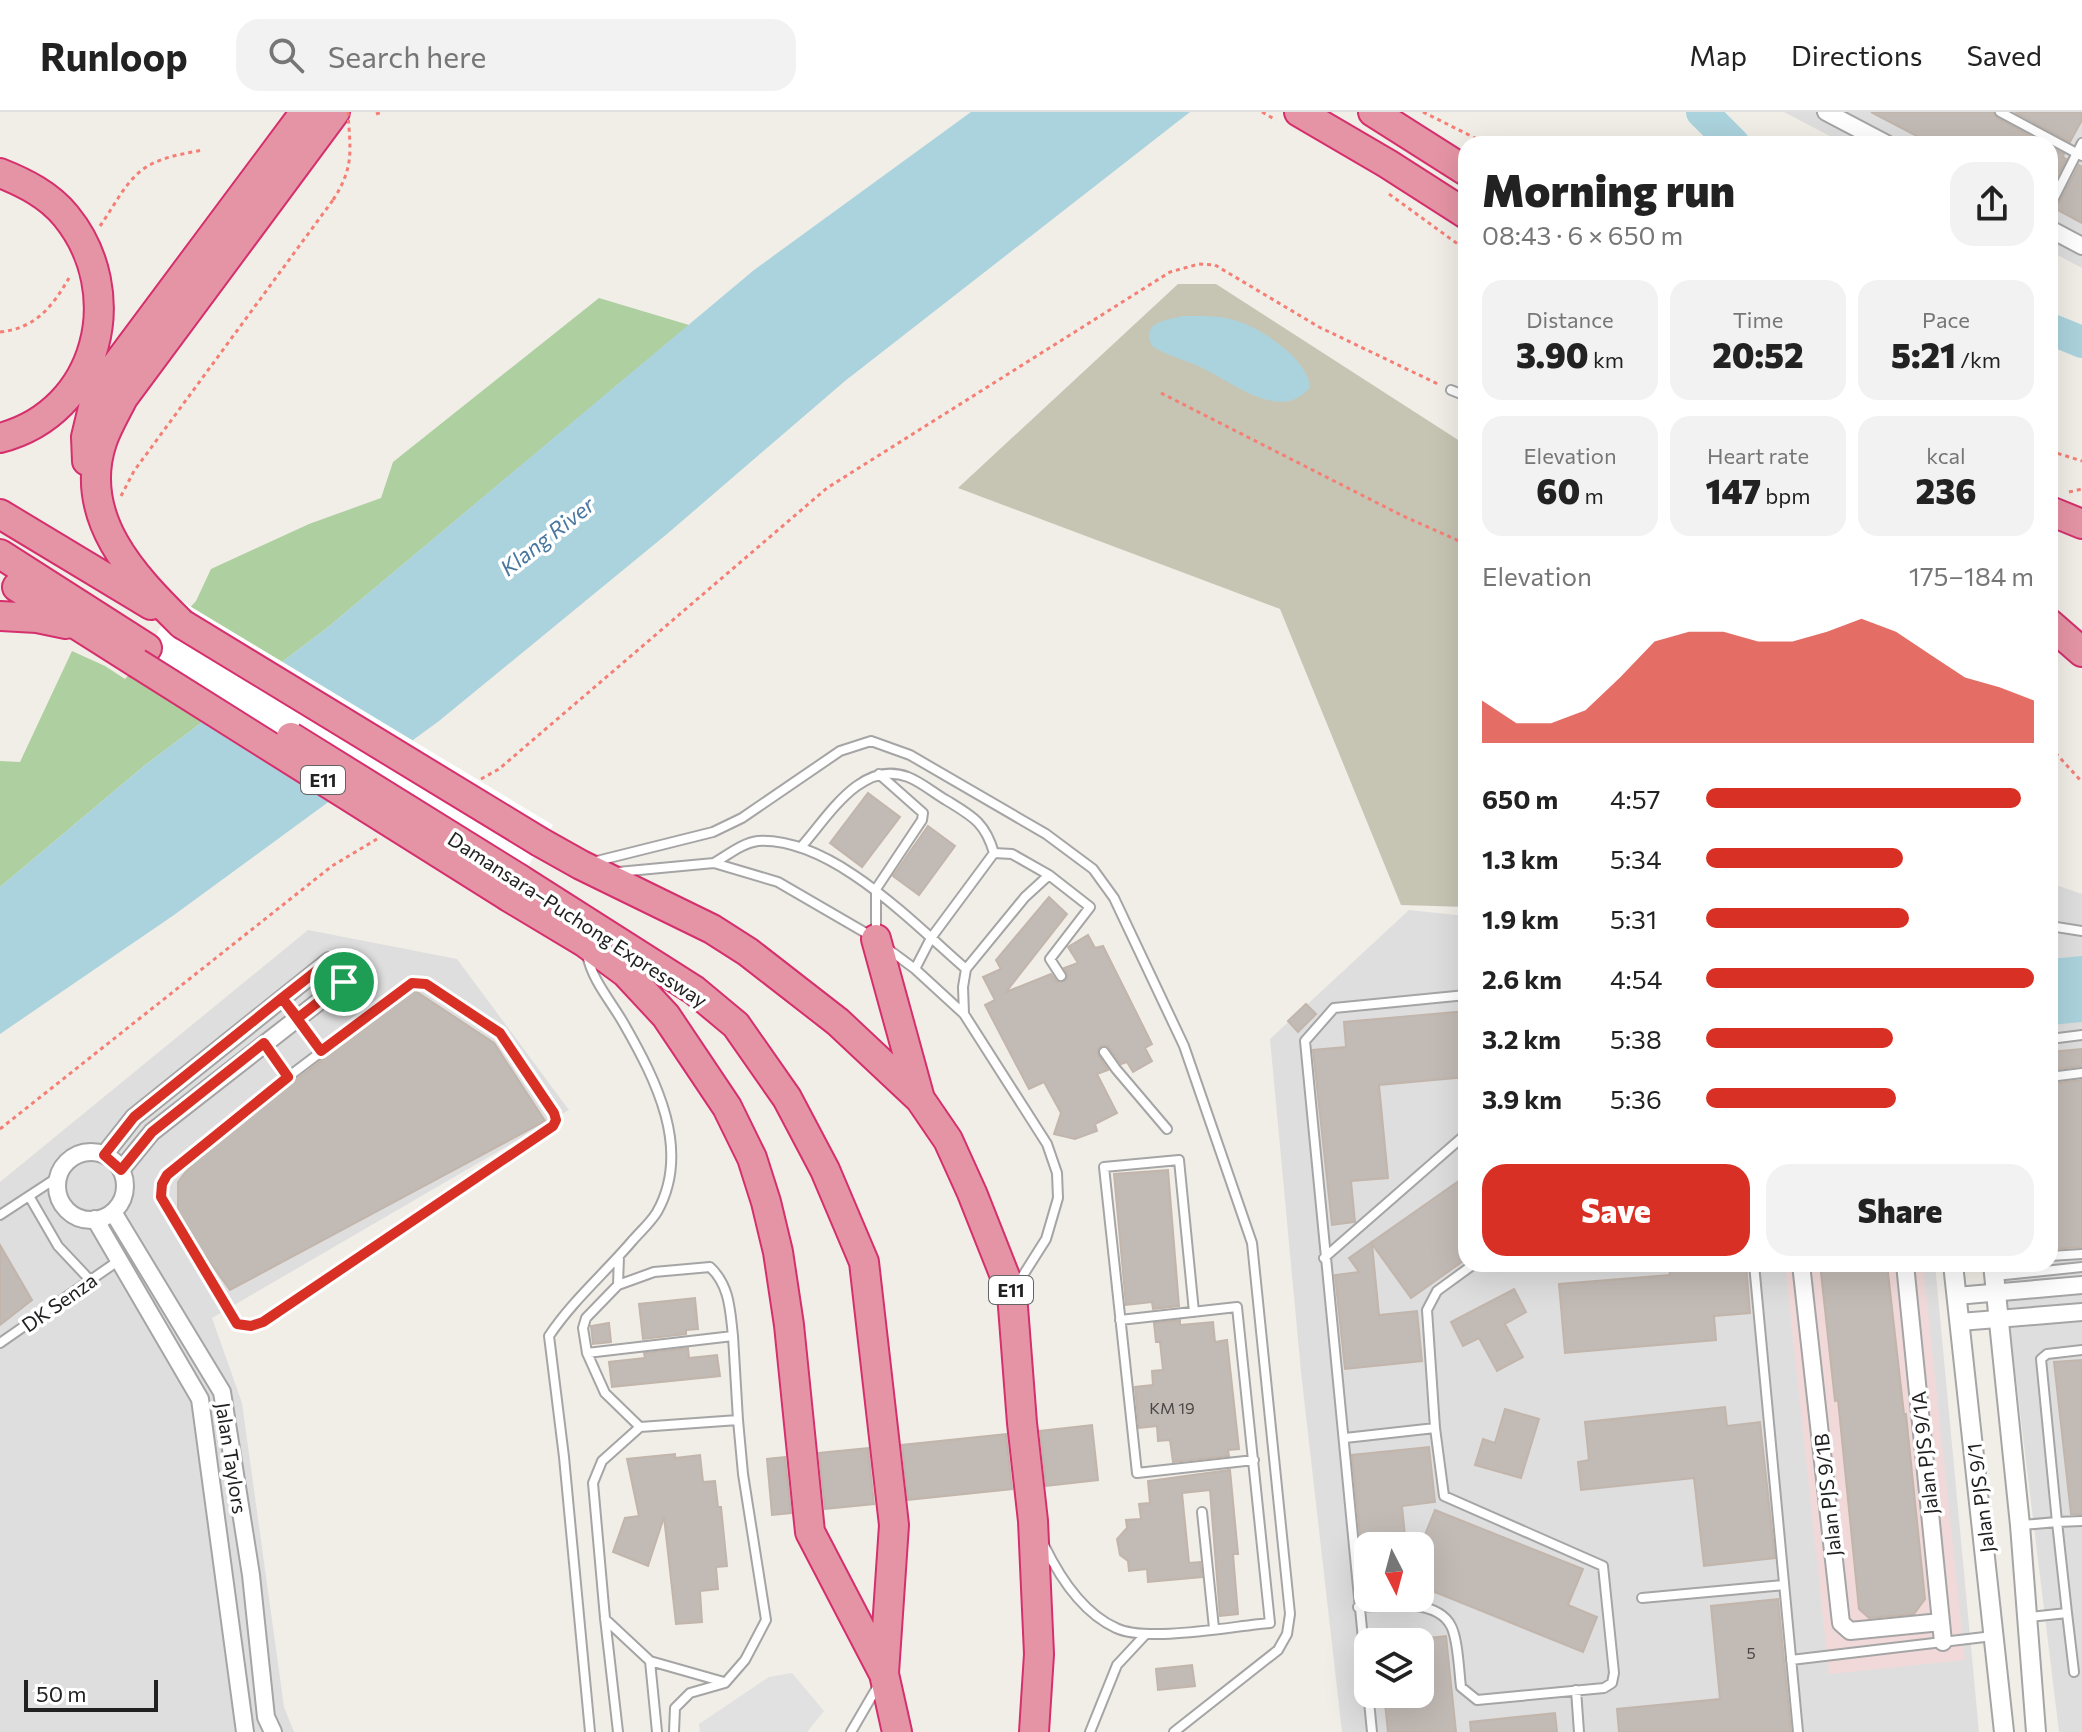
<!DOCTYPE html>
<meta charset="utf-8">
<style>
:root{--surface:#fff;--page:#f2f2f2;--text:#222;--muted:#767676;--line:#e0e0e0;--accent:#d93025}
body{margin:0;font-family:Commissioner,sans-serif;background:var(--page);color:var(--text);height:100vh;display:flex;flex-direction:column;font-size:30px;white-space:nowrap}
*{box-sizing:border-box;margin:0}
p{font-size:26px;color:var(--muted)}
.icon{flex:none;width:44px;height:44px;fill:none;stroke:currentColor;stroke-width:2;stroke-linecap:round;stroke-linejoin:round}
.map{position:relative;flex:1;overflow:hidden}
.sheet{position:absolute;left:1458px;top:24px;width:600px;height:1136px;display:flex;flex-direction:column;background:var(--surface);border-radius:24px;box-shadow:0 8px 32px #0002}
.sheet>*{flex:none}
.needle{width:52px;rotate:174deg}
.tools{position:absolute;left:1354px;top:1420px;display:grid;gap:16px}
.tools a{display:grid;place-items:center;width:80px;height:80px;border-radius:16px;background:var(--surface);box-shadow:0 8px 32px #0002;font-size:40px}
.scale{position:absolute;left:24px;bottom:20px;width:134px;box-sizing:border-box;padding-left:8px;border:4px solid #212121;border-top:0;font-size:22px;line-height:28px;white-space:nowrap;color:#212121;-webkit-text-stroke:6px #fff;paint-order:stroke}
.pin{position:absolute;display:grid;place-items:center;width:68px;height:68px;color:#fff;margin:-34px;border:4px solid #fff;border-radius:50%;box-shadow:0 2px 8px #0007}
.round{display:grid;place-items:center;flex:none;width:84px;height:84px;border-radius:24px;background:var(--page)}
.headline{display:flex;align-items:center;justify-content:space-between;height:136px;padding:0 24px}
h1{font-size:44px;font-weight:800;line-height:60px}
.metrics{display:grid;grid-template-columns:repeat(3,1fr);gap:12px;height:136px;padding:8px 24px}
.metrics div{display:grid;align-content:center;border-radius:20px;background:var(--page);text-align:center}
.metrics b{font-size:34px;font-weight:800}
.metrics small{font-size:22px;font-weight:400}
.metrics p{font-size:22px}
.chart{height:224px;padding:16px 24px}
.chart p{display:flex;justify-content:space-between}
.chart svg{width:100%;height:144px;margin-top:8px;fill:var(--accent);opacity:.7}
.action{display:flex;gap:16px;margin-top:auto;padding:16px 24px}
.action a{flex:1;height:92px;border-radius:24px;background:var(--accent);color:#fff;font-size:32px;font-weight:800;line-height:92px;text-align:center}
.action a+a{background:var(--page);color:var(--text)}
ul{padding:0 24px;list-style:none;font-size:26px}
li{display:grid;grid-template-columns:128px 96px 1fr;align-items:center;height:60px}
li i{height:20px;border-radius:10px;background:var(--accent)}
header{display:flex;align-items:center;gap:48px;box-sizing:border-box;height:112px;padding:0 40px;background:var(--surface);border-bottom:2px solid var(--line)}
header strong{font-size:38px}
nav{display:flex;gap:44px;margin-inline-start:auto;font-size:28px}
.search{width:560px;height:72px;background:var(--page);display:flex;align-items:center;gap:20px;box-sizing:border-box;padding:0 28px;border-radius:24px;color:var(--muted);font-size:30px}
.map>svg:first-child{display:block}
.residential{fill:#dfdede;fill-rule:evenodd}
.commercial{fill:#f1d9d9}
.construction{fill:#c6c5b4}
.forest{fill:#aecf9f}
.parking{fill:#e1e1e1}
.water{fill:#abd3dd}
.pier{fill:#fff}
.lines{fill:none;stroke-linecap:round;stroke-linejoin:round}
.river{stroke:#abd3dd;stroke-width:32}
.building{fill:#c2bab5;stroke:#c2b5ab;stroke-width:2}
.service-casing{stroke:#a5a5a5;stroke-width:12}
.minor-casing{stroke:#a5a5a5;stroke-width:20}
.tertiary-casing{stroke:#a5a5a5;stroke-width:22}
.motorway-casing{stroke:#d52f6d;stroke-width:32}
.path{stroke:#f57f75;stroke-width:3;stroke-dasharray:4 4;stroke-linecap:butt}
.service{stroke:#fff;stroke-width:8}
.minor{stroke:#fff;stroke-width:16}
.tertiary{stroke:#fff;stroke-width:18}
.motorway{stroke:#e594a5;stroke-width:28}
.motorway-bridge-casing{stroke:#d52f6d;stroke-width:32;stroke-linecap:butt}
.path-bridge{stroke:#f57f75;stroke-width:3;stroke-dasharray:4 4;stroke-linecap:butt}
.motorway-bridge{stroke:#e594a5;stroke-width:28}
.route-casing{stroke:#fff;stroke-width:16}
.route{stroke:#d93025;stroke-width:10}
.labels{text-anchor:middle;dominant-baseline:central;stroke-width:7;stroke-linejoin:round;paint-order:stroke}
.number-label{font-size:16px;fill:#494746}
.shield{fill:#fff;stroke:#646464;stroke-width:2}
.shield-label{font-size:18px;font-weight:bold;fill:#212121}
.street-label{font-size:20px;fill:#212121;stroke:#fff}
.water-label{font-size:22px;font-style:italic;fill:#4a779f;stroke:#fff}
</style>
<header>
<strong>Runloop</strong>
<div class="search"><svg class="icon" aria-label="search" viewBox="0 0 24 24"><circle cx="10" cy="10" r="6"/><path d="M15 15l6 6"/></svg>Search here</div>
<nav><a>Map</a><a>Directions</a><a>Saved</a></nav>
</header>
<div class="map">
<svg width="2082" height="1620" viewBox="0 0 2082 1620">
<rect width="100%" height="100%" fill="#f1eee8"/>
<path class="residential" d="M1784 0H2082V156L2050 139V32H1845Z
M2050 771 2082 782V1620H2059L2002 1152H2050Z
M1409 798 1466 804V1152H1935L1979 1620H1342L1301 1260 1270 927ZM1368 1434H1420V1486H1368ZM1368 1530H1420V1582H1368Z
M308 818 457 847 569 998 212 1206 242 1291 284 1595 294 1620H0V1070Z"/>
<path class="commercial" d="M1785 1152H1923L1965 1548 1829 1562Z"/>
<path class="construction" d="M1178 172H1216L1466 333V795L1401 793 1280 497 958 376Z"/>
<path class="forest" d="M599 186 689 213 327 516 144 654 0 775V649L20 650 72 539 105 554 125 567 196 489 211 457 309 412 381 386 393 350Z"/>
<path class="parking" d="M792 1561 824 1599 807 1620H700L699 1612 769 1565Z"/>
<path class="water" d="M971 0H1190L845 269 667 422 439 609 174 803 0 922V775L144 654 327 516 754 158Z
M1184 204C1203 204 1222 203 1240 210 1265 219 1308 248 1310 275 1281 313 1229 267 1198 254 1182 247 1166 243 1152 234 1140 210 1167 208 1184 204Z
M2082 844V910L2050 913V847Z"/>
<path class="pier" d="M178 487 553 713 506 790 131 564Z"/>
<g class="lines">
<path class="river" d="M1702 0 1734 32
M2050 217 2082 230"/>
</g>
<path class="building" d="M1871 0H1993L1997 6 2045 32H1932Z
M2015 0H2082V8L2070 30Z
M2050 35 2064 42 2063 45 2066 47 2050 79Z
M2079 53 2082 55V111L2056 97Z
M868 681 900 705 862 755 830 731Z
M928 714 955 734 919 783 893 764Z
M1049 785 1067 802 1006 880 1051 862 1057 870 1065 869 1068 863 1064 856 1078 851 1068 835 1088 823 1095 836 1103 834 1152 932 1145 936 1152 949 1133 960 1127 950 1121 952 1108 934 1103 933 1098 936V943L1108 958 1097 962 1117 1001 1095 1012 1097 1019 1075 1027 1054 1022 1061 1001 1044 970 1029 977 985 893 995 888 983 865 1001 857 996 848Z
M414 878 494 931 545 1009 230 1178 199 1135 178 1099V1070L192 1052 292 971Z
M1306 892 1316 902 1298 920 1288 909Z
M1466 899V965L1379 973 1388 1066 1351 1069 1355 1110 1332 1113 1313 938 1346 935 1344 910Z
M2082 937V954L2050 958V940Z
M2082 968V1135L2050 1137V972Z
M1168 1058 1179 1194 1153 1197 1152 1190 1126 1193 1114 1062Z
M1466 1064V1147L1411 1186 1372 1132 1379 1203 1417 1199 1422 1249 1345 1257 1335 1163 1359 1160 1349 1146Z
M0 1133 32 1188 0 1213Z
M1669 1152H1746L1750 1201 1714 1204 1716 1228 1565 1241 1559 1172 1670 1163Z
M1820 1152H1887L1904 1302H1906L1925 1487 1914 1502 1869 1506 1859 1497 1838 1288 1835 1289Z
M1514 1177 1526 1200 1505 1212 1523 1245 1497 1259 1479 1226 1463 1234 1451 1210Z
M695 1186 698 1217 686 1218V1222L643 1227 639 1192Z
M1180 1208V1213L1213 1210 1215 1230 1227 1228 1239 1337 1228 1338 1229 1344 1173 1350 1170 1328 1158 1329 1157 1314 1139 1316 1135 1275 1153 1273 1152 1259 1163 1258 1160 1230H1156L1154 1211Z
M609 1211 611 1230 593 1232 591 1214Z
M688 1236 689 1246 717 1243 720 1264 612 1275 609 1250 645 1246 644 1241Z
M2082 1248V1402H2071L2054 1250Z
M1725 1295 1727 1314 1760 1310 1775 1446 1704 1454 1694 1366 1581 1378 1578 1350 1589 1348 1585 1310Z
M1505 1297 1539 1307 1521 1366 1475 1353 1483 1327 1495 1331Z
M1092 1313 1098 1368 1046 1374 1040 1319Z
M1006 1322 1012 1377 908 1388 902 1333Z
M1429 1335 1435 1390 1402 1394 1406 1434H1361L1352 1343Z
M868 1336 874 1392 825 1397 819 1341Z
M675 1342V1346L700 1343 703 1370 715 1369 718 1395H721L727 1454 716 1455 718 1477 700 1479 702 1510 676 1512 664 1405 648 1454 613 1440 625 1406 639 1404 627 1347Z
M785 1345 791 1401 772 1403 767 1347Z
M1230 1358 1238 1442H1233L1238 1502 1220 1504 1210 1378 1182 1381 1189 1451 1200 1450 1202 1465 1148 1470 1147 1457 1129 1459 1128 1449 1120 1443 1117 1427 1127 1416 1126 1408 1141 1407 1139 1392 1150 1391 1148 1369Z
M1435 1398 1583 1457 1568 1493 1597 1505 1583 1540 1420 1474V1435Z
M1778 1487 1791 1620H1619L1617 1597 1720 1587 1711 1494Z
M1446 1524 1456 1620H1388L1384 1582H1420V1527Z
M1192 1553 1195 1574 1158 1578 1156 1557Z
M1555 1601 1557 1620H1471L1470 1610Z"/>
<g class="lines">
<defs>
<path id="service" d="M2000 0 2082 44
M2050 94 2082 31
M1451 278 1466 284
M801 735C828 705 861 647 908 665 921 670 934 681 946 688 972 704 985 710 994 741
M593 750 713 720 742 706 840 639 871 629 910 643 1046 722 1093 757 1114 786 1184 934 1252 1131 1290 1502 1287 1522 1278 1538 1174 1620
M714 751C728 743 742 731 758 729 832 725 914 812 966 857
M618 760 714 751 778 770 871 824
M1049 763 1090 795 1050 847 1061 864
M2050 814 2082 819
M876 823V777L922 708 923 701 879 662
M888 837 915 857 964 902 1047 1032 1057 1061 1058 1086 1046 1127 1015 1176
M587 843C593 870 611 889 624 912 656 968 692 1038 657 1100 651 1110 641 1119 633 1128 605 1161 573 1188 549 1224L564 1345 590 1620
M915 857 931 826 994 741 1012 742 1049 763 1025 785 966 857 963 875 964 902
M412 871 426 872 500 921 554 1001 553 1014 263 1210 251 1214 237 1212 161 1085 162 1072 167 1063 288 965Z
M283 887 321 939
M2050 927 2082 923
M264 931 288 965
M1104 940 1116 957 1167 1017
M2050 965 2082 961
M29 1084 58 1134 90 1168
M0 1103 58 1065
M2050 1144 2082 1142
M1324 1146 1466 1022
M1754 1152 1798 1620
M1995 1164 2082 1155
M618 1173 619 1144
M1194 1200 1179 1048 1104 1055 1137 1361 1254 1348
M0 1231 118 1149
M2082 1238 2047 1242 2041 1247 2057 1410 2082 1409
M587 1241 583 1216 586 1206 618 1173 654 1160 710 1155C730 1174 730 1198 733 1224
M640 1315 605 1281 587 1241 733 1224 738 1308
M1435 1316 1427 1198 1437 1179 1474 1152
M1345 1326 1435 1316 1444 1384 1603 1454 1614 1561 1612 1571 1604 1576 1477 1588 1461 1575C1459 1559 1458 1527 1451 1514 1436 1485 1384 1494 1358 1495
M1202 1400 1214 1516
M2022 1413 2057 1410 2067 1501 2029 1505
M1044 1433C1059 1464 1083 1501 1116 1516 1147 1531 1233 1514 1270 1511L1237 1195 1120 1208
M1642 1486 1784 1473
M2067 1501 2074 1560
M605 1507 650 1549 724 1570
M1791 1548 1993 1524
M650 1549 657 1620
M1576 1578 1579 1620
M618 1620 605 1506 593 1371 602 1349 640 1315 738 1308 743 1362 766 1508 745 1548 725 1571 690 1581 675 1596 674 1620
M851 1620 879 1572
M1090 1620 1117 1553 1145 1523
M1372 1620 1305 929 1334 896 1466 883"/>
<path id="minor" d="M1826 0 1887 32
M2050 117 2082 134
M57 1074a34 34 0 1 1 68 0a34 34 0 1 1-68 0Z
M104 1043 134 1005 329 849 344 870 152 1020 121 1058
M113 1100 222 1280 251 1463 266 1605 273 1620
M95 1107 200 1287 245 1620
M1801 1152 1841 1511 1850 1519 1941 1510
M1905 1152 1943 1530
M1956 1184 2082 1173
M1960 1210 2082 1200"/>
<path id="tertiary" d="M1953 1152 2004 1620
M1993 1152 2020 1413 2036 1620"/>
<path id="motorway" d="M1299 0 1388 52 1466 102
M1373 0 1466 59
M0 61C25 71 49 83 66 104 128 180 100 300 0 326
M87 349 86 325 97 279 305 0
M2050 399 2082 412
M0 402 151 493
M0 442 147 536
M17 475 137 551
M0 504 37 506 66 512
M182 512C133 464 77 405 102 330 107 315 116 300 123 286L335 0
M2050 512 2082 540
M540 730 581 753 712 817 748 840 838 910 920 987 948 1028 972 1081 1012 1182 1022 1311 1033 1409 1039 1542 1034 1620
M518 766 694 878 736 913 787 986 825 1058 864 1150 894 1413 884 1561
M509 785 584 830 626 861 666 904 727 995 752 1046 766 1090 778 1140 789 1213 810 1420 884 1562 897 1620
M876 827 920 987"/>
</defs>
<use href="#service" class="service-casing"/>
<use href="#minor" class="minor-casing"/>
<use href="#tertiary" class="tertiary-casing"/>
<use href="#motorway" class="motorway-casing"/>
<path class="path" d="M1262 0 1276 8
M1423 0 1487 32
M376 2 382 0
M1389 82 1466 138
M100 114C113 96 124 72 142 58 159 45 183 42 203 38
M0 220C36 216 52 195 69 166
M1161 281 1403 404 1466 432
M2050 339 2082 349
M2069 380 2082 377
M121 384 134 359 333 88
M2050 635 2082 670
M481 667 499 657 827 376 1170 160 1199 152 1215 153 1319 215 1440 273
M0 1017 332 754 377 727"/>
<use href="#service" class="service"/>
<use href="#minor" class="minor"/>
<use href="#tertiary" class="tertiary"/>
<use href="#motorway" class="motorway"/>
<defs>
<path id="motorway-bridge" d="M182 512 540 730
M137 551 509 785
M291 625 518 766"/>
</defs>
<use href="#motorway-bridge" class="motorway-bridge-casing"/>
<path class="path-bridge" d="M333 88C355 54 350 38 348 0"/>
<use href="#motorway-bridge" class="motorway-bridge"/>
</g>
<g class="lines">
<defs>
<path id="route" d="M344 870 298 906 282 886 134 1005 104 1043 121 1058 152 1020 264 931 288 965 167 1063 162 1072 161 1085 237 1212 251 1214 263 1210 553 1014 556 1008 554 1001 500 921 426 872 412 871 321 939 282 886 329 849 344 870"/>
</defs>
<use href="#route" class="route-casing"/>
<use href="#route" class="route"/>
</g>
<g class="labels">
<g class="number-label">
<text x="1172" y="1295">KM 19</text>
<text x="1751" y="1540">5</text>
</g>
<g class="shield">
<rect x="301" y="654" width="44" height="28" rx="6"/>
<rect x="989" y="1164" width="44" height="28" rx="6"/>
</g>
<g class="shield-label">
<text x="323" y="668">E11</text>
<text x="1011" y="1178">E11</text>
</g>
<g class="street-label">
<text transform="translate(578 807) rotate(33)">Damansara–Puchong Expressway</text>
<text transform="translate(59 1190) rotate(-35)">DK Senza</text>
<text transform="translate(1924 1341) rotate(-96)">Jalan PJS 9/1A</text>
<text transform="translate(232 1346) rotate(81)">Jalan Taylors</text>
<text transform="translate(1827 1383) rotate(-96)">Jalan PJS 9/1B</text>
<text transform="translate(1980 1386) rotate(-97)">Jalan PJS 9/1</text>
</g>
<g class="water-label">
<text transform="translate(547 424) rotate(-38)">Klang River</text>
</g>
</g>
</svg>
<div class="tools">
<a><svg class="needle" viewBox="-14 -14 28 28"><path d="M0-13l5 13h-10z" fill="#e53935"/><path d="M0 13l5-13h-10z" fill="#767676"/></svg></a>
<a><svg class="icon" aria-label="layers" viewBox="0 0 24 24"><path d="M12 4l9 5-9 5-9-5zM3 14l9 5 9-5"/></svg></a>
</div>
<div class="scale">50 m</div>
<div class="pin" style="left:344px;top:870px;background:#1e9e55"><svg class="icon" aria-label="arrive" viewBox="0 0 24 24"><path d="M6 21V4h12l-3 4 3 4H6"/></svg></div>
<section class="sheet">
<div class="headline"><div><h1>Morning run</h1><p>08:43 · 6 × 650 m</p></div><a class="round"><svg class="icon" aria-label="share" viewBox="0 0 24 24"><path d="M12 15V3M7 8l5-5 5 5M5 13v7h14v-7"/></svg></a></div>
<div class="metrics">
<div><p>Distance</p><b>3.90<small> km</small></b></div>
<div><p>Time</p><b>20:52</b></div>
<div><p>Pace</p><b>5:21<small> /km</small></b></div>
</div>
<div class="metrics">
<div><p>Elevation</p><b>60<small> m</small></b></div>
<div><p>Heart rate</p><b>147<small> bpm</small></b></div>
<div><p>kcal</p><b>236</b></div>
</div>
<div class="chart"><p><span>Elevation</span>175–184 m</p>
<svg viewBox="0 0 160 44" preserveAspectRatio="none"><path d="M0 44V31L10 38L20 38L30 34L40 24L50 13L60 10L70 10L80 13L90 13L100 10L110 6L120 10L130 17L140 24L150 27L160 31V44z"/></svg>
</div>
<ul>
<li><b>650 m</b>4:57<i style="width:96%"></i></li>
<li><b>1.3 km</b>5:34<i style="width:60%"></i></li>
<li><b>1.9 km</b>5:31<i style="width:62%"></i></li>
<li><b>2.6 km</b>4:54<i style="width:100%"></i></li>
<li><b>3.2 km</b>5:38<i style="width:57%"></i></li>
<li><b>3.9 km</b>5:36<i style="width:58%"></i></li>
</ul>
<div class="action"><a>Save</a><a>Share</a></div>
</section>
</div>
